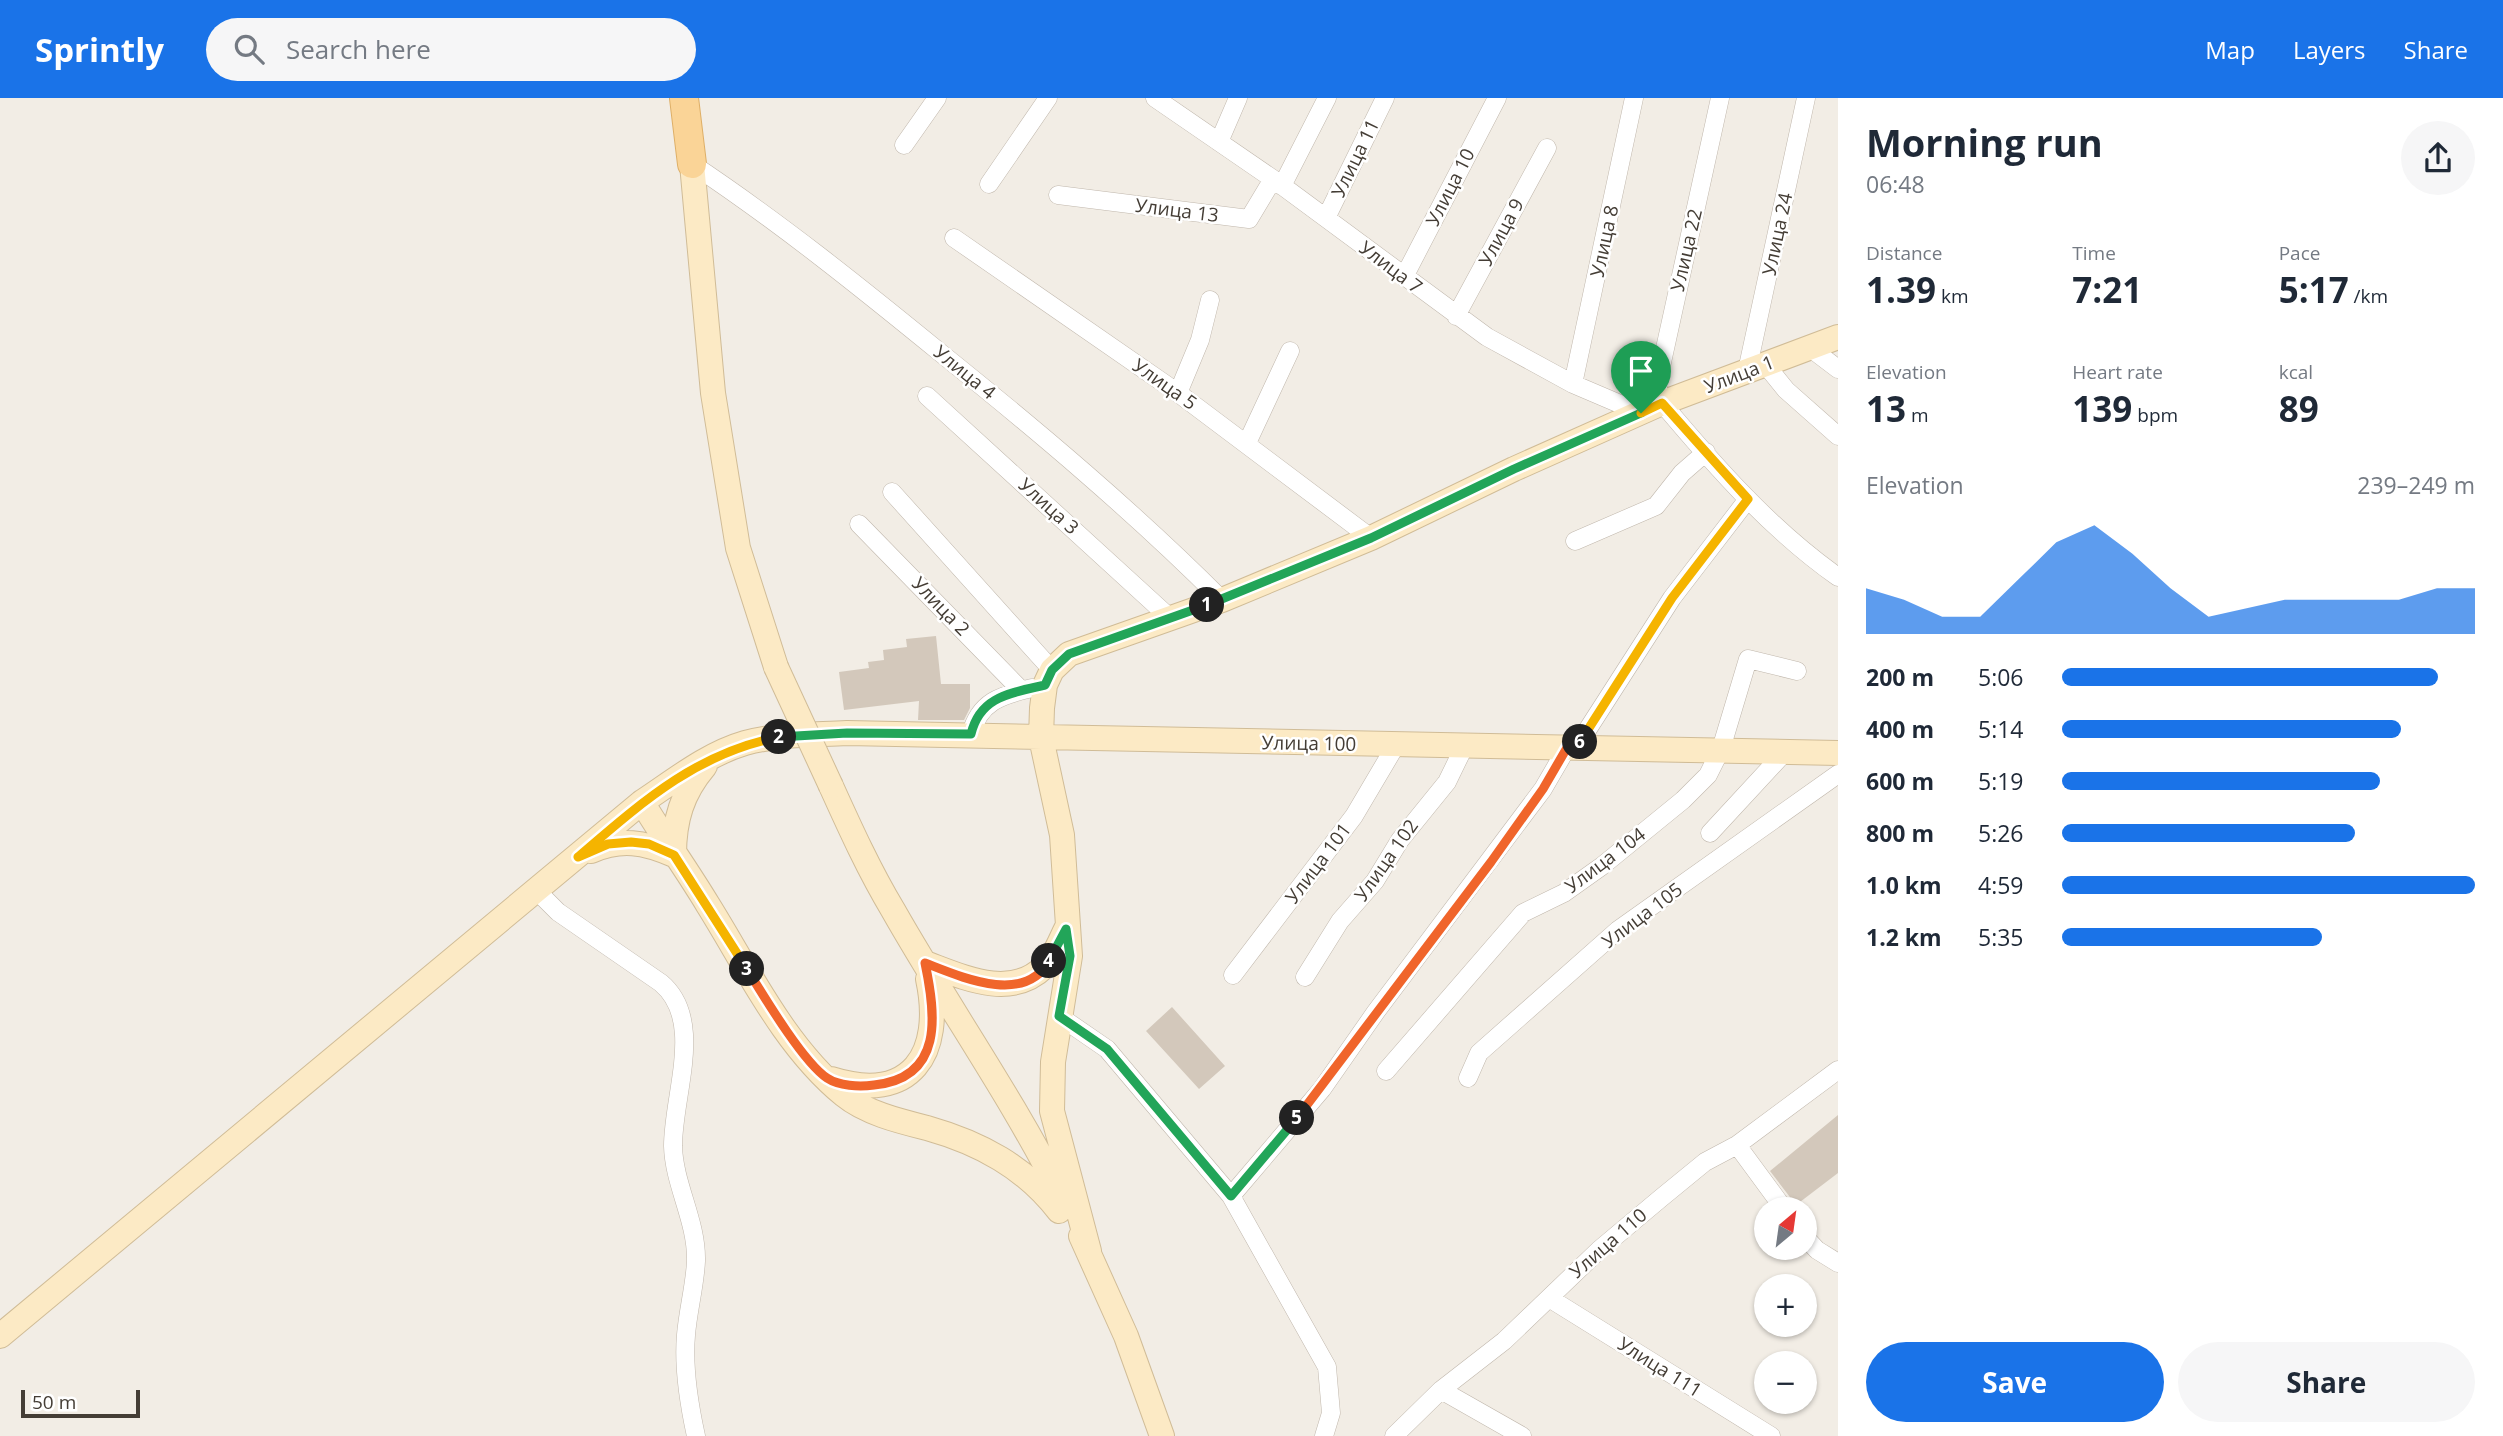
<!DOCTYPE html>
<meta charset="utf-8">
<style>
:root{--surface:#fff;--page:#f6f6f7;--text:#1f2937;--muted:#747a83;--accent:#1a73e8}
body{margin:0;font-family:"Open Sans",sans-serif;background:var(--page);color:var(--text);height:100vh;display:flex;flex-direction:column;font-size:26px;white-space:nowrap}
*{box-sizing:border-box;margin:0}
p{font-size:23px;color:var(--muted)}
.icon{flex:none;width:38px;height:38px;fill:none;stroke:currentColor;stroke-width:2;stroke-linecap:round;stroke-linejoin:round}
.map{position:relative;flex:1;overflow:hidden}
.sheet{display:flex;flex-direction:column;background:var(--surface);width:665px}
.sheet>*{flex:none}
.needle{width:46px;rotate:29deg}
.controls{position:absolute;left:1754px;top:1099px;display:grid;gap:14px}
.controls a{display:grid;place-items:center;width:63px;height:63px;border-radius:50%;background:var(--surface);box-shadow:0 2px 5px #0004;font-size:35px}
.scale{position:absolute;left:21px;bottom:18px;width:119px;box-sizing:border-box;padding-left:7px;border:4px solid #443d35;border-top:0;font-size:19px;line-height:24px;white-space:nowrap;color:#443d35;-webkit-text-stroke:5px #fff;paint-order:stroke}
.pin{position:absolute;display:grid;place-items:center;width:60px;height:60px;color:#fff;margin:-72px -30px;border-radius:50% 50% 50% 0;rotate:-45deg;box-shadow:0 0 7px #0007}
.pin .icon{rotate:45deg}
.km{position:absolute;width:35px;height:35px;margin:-18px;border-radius:50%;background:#222;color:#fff;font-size:19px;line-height:35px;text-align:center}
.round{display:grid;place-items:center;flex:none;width:74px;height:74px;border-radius:37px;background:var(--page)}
.headline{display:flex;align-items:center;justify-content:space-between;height:119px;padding:0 28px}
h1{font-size:38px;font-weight:700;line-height:52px}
.stats{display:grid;grid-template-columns:repeat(3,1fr);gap:10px;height:119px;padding:7px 28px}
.stats div{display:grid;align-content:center}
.stats b{font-size:35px;font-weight:700}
.stats small{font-size:19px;font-weight:400}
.stats p{font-size:19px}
.chart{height:196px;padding:14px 28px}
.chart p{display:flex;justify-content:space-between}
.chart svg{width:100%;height:126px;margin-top:7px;fill:var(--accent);opacity:.7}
.primary-button{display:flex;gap:14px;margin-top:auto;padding:14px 28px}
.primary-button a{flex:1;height:80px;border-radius:42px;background:var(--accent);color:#fff;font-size:28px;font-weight:700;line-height:80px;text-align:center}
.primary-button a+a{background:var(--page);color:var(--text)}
ul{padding:0 28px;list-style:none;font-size:23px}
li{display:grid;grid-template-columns:112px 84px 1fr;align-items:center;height:52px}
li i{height:18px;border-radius:9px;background:var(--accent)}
header{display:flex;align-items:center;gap:42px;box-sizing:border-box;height:98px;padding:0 35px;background:var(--accent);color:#fff}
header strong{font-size:33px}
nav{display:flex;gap:38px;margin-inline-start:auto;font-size:24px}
.search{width:490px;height:63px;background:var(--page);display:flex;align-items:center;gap:18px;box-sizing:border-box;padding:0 24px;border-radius:38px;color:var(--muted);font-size:26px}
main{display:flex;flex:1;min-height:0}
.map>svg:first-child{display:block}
.building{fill:#d3c8bb}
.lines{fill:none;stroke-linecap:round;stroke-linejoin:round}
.street-casing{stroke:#c0b7ac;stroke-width:19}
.secondary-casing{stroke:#d0bc97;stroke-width:26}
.primary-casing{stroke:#deaf67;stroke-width:30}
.street{stroke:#fff;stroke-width:18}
.secondary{stroke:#fceac5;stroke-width:24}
.primary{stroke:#fad497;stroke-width:28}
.secondary-bridge-casing{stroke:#d0bc97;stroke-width:26;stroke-linecap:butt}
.secondary-bridge{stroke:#fceac5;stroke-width:24}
.split-1-casing{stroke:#fff;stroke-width:14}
.split-2-casing{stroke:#fff;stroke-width:14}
.split-3-casing{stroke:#fff;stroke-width:14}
.split-4-casing{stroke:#fff;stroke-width:14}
.split-5-casing{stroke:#fff;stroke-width:14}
.split-6-casing{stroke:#fff;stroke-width:14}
.split-7-casing{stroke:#fff;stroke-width:14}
.split-1{stroke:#22a559;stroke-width:9}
.split-2{stroke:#22a559;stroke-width:9}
.split-3{stroke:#f5b400;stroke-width:9}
.split-4{stroke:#f0652b;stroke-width:9}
.split-5{stroke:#22a559;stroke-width:9}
.split-6{stroke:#f0652b;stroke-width:9}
.split-7{stroke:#f5b400;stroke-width:9}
.labels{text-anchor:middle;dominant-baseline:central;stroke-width:5;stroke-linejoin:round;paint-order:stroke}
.street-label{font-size:19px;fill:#443d35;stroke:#fff}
</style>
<header>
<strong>Sprintly</strong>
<div class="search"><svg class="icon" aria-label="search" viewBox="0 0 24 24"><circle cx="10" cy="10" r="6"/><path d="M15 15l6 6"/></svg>Search here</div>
<nav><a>Map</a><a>Layers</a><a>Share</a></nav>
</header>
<main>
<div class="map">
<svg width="1838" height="1338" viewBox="0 0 1838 1338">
<rect width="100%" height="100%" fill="#f2ede5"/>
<path class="building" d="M936 538 941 586H970V610L964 622H918L919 603 844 612 839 574 869 570 868 564 884 562 883 552 907 549 906 541Z
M1172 909 1225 968 1199 991 1146 933Z
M1838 1017V1075L1796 1107 1770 1073Z"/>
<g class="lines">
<defs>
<path id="street" d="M1155 0 1273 81 1487 239 1573 286 1641 315
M1720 0 1657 287 1662 305C1715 368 1770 431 1838 479
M1219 44 1238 0
M904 47 937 0
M692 66C779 124 860 189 942 256 1039 334 1134 414 1222 502
M989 86 1048 0
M1282 88 1327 0
M1058 97 1249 121 1273 81
M1326 120 1385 0
M954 140 1178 295 1371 440
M1404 179 1497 0
M1456 218 1547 50
M1809 249 1838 271
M1765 266 1786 292 1838 338
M1747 273 1806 0
M1573 286 1634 0
M1178 295 1200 242 1210 202
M927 298 1170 520
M1247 345 1290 253
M892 394 1052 572
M859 426 1021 592
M1575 443 1656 408 1682 375 1706 354
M971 636C979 604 1001 597 1032 590
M1577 648 1672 500 1748 401
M1710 735 1784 655
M537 793 558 814 661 885C705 922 673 996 673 1048 674 1087 697 1123 696 1163 695 1187 688 1212 686 1237 683 1270 689 1306 696 1338
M1233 877 1354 718 1396 647
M1305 879 1340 823 1375 783 1400 742 1447 684 1466 645
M1059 918 1107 951 1231 1098 1327 1269 1331 1315 1324 1338
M1386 973 1523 815 1564 795 1602 768 1683 702 1708 677 1721 651 1748 561 1797 573
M1468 980 1479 955 1618 832 1838 676
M1737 1047 1784 1111
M1231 1098 1322 991 1375 915 1543 691 1568 648
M1804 1138 1817 1152 1838 1165
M1549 1200 1771 1338
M1441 1292 1522 1338
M1394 1338 1441 1292 1504 1243 1599 1152 1661 1100 1705 1064 1737 1047 1838 972"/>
<path id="secondary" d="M692 66 713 295 738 450 776 569
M831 688C850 730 869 772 893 812 948 909 1012 999 1062 1099
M642 704C663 739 687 772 708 807 748 871 784 948 844 997 866 1015 899 1023 927 1030 980 1045 1025 1069 1059 1113
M591 753C621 740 644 744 674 757
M674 757C674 722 682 695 705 668
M925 865C963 879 1010 902 1044 869 1054 860 1060 843 1066 831
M831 981C911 1006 944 956 928 881
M1081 1138 1126 1238 1162 1338
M1089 1153 1052 1013 1053 964 1070 858 1062 737 1041 640 1042 610 1045 587 1052 572 1069 556 1222 502 1371 440 1514 371 1662 305 1838 239
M0 1238 642 704C674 683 707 656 745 645 778 636 813 637 847 635L1838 655"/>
<path id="primary" d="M684 0 692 66"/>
</defs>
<use href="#street" class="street-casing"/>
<use href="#secondary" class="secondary-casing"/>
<use href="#primary" class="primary-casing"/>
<use href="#street" class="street"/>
<use href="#secondary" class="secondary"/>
<use href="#primary" class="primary"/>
<defs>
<path id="secondary-bridge" d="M776 569 831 688"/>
</defs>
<use href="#secondary-bridge" class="secondary-bridge-casing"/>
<use href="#secondary-bridge" class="secondary-bridge"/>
</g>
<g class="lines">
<defs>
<path id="split-1" d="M1207 507 1371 440 1514 371 1641 315"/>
<path id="split-2" d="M779 639 847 635 971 636C980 598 1011 595 1045 587L1052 572 1069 556 1207 507"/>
<path id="split-3" d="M747 871 674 757 649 746 631 744 608 746 578 759C641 705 696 655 779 639"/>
<path id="split-4" d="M747 871C763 897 803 964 827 980 839 988 859 989 874 987 944 980 936 917 925 865 959 878 1024 908 1049 863"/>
<path id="split-5" d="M1049 863 1066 831 1070 858 1059 918 1107 951 1231 1098 1297 1020"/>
<path id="split-6" d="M1297 1020 1491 764 1543 691 1568 648H1577L1580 644"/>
<path id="split-7" d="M1580 644 1672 500 1748 401 1662 305 1641 315"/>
</defs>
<use href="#split-1" class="split-1-casing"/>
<use href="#split-2" class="split-2-casing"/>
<use href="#split-3" class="split-3-casing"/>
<use href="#split-4" class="split-4-casing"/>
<use href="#split-5" class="split-5-casing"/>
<use href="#split-6" class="split-6-casing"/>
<use href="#split-7" class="split-7-casing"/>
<use href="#split-1" class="split-1"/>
<use href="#split-2" class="split-2"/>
<use href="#split-3" class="split-3"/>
<use href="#split-4" class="split-4"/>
<use href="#split-5" class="split-5"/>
<use href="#split-6" class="split-6"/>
<use href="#split-7" class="split-7"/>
</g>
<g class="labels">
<g class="street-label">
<text transform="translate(1355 60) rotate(-64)">Улица 11</text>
<text transform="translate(1450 89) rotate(-63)">Улица 10</text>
<text transform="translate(1177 112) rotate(7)">Улица 13</text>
<text transform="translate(1501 134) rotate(-62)">Улица 9</text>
<text transform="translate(1777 136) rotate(-78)">Улица 24</text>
<text transform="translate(1604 143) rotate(-78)">Улица 8</text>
<text transform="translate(1686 152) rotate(-77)">Улица 22</text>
<text transform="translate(1391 169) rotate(37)">Улица 7</text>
<text transform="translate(965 274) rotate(39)">Улица 4</text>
<text transform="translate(1739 276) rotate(-21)">Улица 1</text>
<text transform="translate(1165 286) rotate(35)">Улица 5</text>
<text transform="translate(1049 408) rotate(42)">Улица 3</text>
<text transform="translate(941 508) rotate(46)">Улица 2</text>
<text transform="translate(1309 645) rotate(1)">Улица 100</text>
<text transform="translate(1386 762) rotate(-55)">Улица 102</text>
<text transform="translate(1605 762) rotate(-37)">Улица 104</text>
<text transform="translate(1318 765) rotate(-53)">Улица 101</text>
<text transform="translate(1642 817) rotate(-37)">Улица 105</text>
<text transform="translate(1608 1145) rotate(-41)">Улица 110</text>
<text transform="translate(1660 1269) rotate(32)">Улица 111</text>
</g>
</g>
</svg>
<div class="controls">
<a><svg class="needle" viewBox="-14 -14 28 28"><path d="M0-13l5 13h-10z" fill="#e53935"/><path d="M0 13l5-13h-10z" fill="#747a83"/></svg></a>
<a>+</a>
<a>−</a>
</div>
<div class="scale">50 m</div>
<div class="pin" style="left:1641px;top:315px;background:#1e9e55"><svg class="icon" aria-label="arrive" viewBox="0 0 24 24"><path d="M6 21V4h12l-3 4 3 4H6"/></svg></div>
<b class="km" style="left:1207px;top:507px">1</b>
<b class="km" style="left:779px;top:639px">2</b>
<b class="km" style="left:747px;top:871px">3</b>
<b class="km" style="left:1049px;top:863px">4</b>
<b class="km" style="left:1297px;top:1020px">5</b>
<b class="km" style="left:1580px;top:644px">6</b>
</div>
<section class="sheet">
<div class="headline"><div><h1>Morning run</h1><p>06:48</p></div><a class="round"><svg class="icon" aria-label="share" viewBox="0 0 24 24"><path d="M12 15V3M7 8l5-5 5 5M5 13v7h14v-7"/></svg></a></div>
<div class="stats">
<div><p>Distance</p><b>1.39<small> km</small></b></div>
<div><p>Time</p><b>7:21</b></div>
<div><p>Pace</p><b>5:17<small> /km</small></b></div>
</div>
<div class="stats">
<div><p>Elevation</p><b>13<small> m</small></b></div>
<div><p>Heart rate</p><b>139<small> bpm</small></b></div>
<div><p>kcal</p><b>89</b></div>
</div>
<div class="chart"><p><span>Elevation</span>239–249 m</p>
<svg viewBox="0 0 160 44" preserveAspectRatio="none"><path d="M0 44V28L10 32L20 38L30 38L40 25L50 12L60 6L70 16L80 28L90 38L100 35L110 32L120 32L130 32L140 32L150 28L160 28V44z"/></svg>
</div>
<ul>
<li><b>200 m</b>5:06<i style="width:91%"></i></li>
<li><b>400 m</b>5:14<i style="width:82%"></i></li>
<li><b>600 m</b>5:19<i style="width:77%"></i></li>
<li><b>800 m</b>5:26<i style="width:71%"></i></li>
<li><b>1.0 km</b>4:59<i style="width:100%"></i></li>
<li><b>1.2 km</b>5:35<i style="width:63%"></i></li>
</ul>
<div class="primary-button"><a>Save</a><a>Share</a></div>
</section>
</main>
